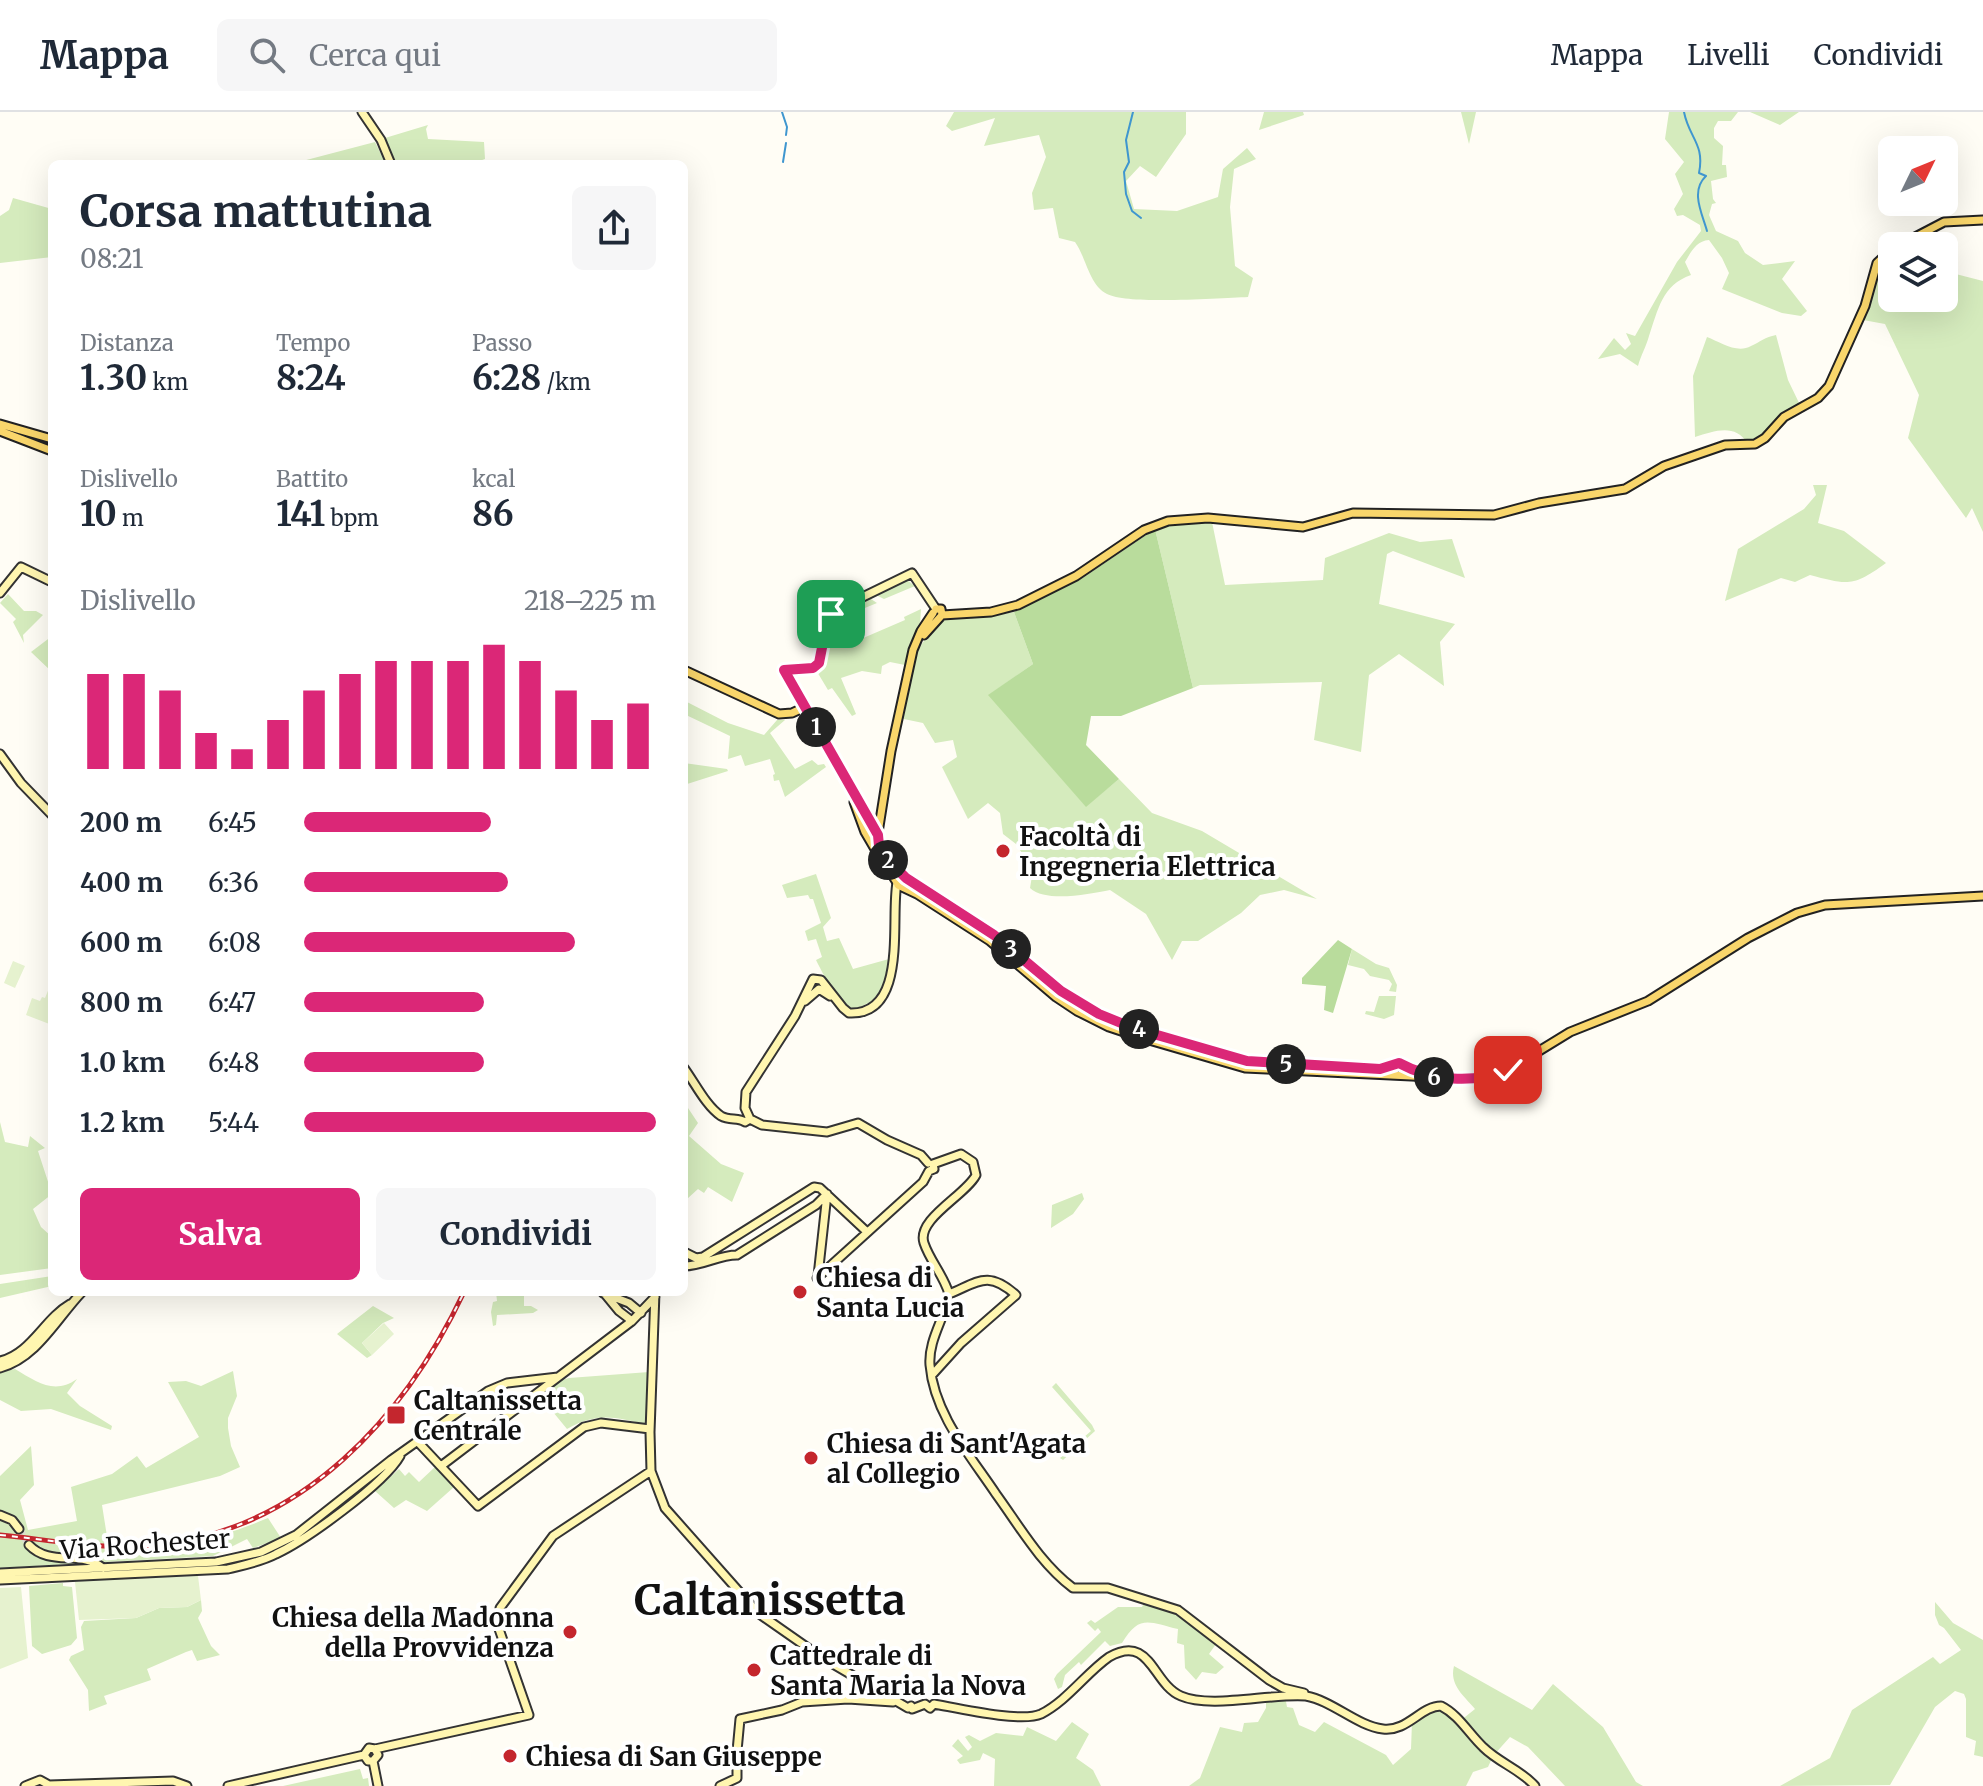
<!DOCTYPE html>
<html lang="it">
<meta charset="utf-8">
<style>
:root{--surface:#fff;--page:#f6f6f7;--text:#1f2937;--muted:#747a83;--line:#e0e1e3;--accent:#db2777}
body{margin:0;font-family:Merriweather,serif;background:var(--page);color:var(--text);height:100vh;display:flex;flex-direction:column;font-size:30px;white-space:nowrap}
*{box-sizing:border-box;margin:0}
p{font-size:26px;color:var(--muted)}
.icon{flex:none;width:44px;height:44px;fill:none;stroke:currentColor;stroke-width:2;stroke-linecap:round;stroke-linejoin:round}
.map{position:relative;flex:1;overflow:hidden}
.side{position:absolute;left:48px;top:48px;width:640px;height:1136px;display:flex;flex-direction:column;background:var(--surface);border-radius:12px;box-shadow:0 8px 32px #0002}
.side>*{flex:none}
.needle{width:52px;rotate:47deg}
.fabs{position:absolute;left:1878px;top:24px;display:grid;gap:16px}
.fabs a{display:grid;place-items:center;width:80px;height:80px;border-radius:12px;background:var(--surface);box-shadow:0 8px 32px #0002;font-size:40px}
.pin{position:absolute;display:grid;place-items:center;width:68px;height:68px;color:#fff;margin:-34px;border-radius:16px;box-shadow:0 4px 12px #0006}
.km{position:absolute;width:40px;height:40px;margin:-20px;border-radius:50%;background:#222;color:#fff;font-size:22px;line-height:40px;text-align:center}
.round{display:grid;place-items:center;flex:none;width:84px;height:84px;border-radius:12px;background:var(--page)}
.summary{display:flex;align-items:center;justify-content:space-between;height:136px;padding:0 32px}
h1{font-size:44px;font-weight:700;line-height:60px}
.figures{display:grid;grid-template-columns:repeat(3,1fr);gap:12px;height:136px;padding:8px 32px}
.figures div{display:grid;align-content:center}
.figures b{font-size:34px;font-weight:700}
.figures small{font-size:22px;font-weight:400}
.figures p{font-size:22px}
.chart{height:224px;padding:16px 32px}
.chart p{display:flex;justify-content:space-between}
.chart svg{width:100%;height:144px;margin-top:8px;stroke:var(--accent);stroke-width:6}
.primary-button{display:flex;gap:16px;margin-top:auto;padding:16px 32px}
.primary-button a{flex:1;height:92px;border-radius:12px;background:var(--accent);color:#fff;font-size:32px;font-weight:700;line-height:92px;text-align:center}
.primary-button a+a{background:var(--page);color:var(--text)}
ul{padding:0 32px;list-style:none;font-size:26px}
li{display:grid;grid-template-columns:128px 96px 1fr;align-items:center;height:60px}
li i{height:20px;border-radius:10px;background:var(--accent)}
header{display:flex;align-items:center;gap:48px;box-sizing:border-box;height:112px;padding:0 40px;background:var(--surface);border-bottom:2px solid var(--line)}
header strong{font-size:38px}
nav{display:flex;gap:44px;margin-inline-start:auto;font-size:28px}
.search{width:560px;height:72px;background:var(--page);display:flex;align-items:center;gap:20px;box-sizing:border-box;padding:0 28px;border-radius:12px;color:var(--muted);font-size:30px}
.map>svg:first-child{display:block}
.green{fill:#d5ebbd}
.forest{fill:#b9dc9c}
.pitch{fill:#e6f2cf}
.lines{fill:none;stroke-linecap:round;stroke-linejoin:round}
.stream{stroke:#3f96cf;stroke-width:2}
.secondary-tunnel{stroke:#dbdad3;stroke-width:7;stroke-dasharray:7 3.5;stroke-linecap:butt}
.secondary-casing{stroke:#333;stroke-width:11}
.primary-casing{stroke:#222;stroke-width:11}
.secondary{stroke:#fff6b0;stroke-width:7}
.primary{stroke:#f9d66b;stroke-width:7}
.rail-casing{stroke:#c4262e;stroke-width:5}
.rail{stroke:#fff;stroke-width:2;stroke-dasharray:6;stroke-linecap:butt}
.route-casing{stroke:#fff;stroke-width:16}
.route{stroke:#db2777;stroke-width:10}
.poi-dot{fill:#c4262e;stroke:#fff;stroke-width:3}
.labels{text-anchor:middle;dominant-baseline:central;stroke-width:8;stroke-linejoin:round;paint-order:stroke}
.poi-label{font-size:26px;font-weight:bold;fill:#111;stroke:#fff;text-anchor:start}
.street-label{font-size:26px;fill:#111;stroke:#fff}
.town-label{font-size:42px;font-weight:bold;fill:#111;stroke:#fff}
</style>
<header>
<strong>Mappa</strong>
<div class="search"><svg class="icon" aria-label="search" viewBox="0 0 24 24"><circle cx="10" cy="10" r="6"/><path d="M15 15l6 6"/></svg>Cerca qui</div>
<nav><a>Mappa</a><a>Livelli</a><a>Condividi</a></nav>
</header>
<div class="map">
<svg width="1983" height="1674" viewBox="0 0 1983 1674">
<rect width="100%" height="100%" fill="#fffdf5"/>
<path class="green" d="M954 0H1186V22L1156 65 1140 54 1126 69 1134 97 1177 99 1218 85 1223 57 1247 36 1256 47 1234 57 1230 95 1235 154 1253 166 1248 185C1220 186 1128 193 1107 182 1089 173 1086 145 1075 130L1059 126 1053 96 1034 98 1032 81 1046 45 1039 23 984 34 995 6 952 19 946 14Z
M1264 0H1303L1304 3 1259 18Z
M1461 0H1476L1469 32Z
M1669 0H1738L1731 9H1718L1714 16V26L1723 34 1722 53H1726L1727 65 1711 69 1713 87 1716 91 1712 92 1709 103 1716 119 1738 129 1745 141 1763 153 1795 149 1782 167 1807 199 1801 204 1782 201 1722 177 1729 161 1722 146 1709 128C1696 129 1691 140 1685 150L1691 163C1662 173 1658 198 1649 224 1646 235 1641 243 1638 254L1620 242 1598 247 1614 226 1625 238 1631 232 1626 221 1635 224 1677 150 1701 119 1700 113 1683 103 1677 104 1674 97 1683 82 1675 62 1684 50 1665 27Z
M1750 0H1799L1780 13Z
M428 13 426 17 428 27 484 30 485 47 471 52H396L385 26Z
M375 30 386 52H291Z
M13 86 52 97V145L0 151V104L9 98Z
M1892 143V186H1944V159L1983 169V420L1972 396 1966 406 1908 326 1919 283 1885 212 1863 208 1883 149Z
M1776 223 1788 268 1801 295 1765 326 1748 332C1735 311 1715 319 1695 325L1693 264 1707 225C1720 230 1737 242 1751 234 1760 230 1765 225 1776 223Z
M1813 373H1827L1818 411 1844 419 1886 451C1853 475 1848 473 1810 463L1795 470 1781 466 1725 489 1738 437 1804 397 1816 383Z
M1212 410 1225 473 1323 468 1325 446 1389 421 1420 430 1452 427 1465 466 1393 439 1387 442 1379 492 1455 512 1440 530 1444 574 1399 542 1369 563 1361 640 1314 628 1322 570 1200 573 1193 576 1155 417 1177 411Z
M907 468 915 474 884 487 876 483Z
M8 482 24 499H36L43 503 23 523 24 531 13 510 16 507 0 491Z
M868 485 877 491 843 505 841 520 847 533 905 508 904 505 921 497 920 513 905 553 890 550 882 554 881 562 862 559 841 566 856 602 852 604 832 576 828 578 816 558 825 548 835 506 838 501Z
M1014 500 1033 552 989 583 1086 694 1119 667 1152 701 1202 719 1317 787 1284 778 1260 783 1241 801 1198 829H1182L1172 848 1146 802 1110 778C1089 782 1046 791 1030 776L1033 758 1016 732 1003 722 1000 701 988 691 968 707 942 655 957 645 953 628 935 631 923 611 899 606 916 540 939 508C964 503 988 506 1014 500Z
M52 524V560L31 540Z
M687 590 728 611 764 623 777 608H785L770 621 795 657 812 648 818 653 824 652 826 655 785 685 779 668 774 669 773 663 775 662 770 647 745 654 741 643 728 647 730 624 684 602Z
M684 651 727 657 728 659 684 673Z
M816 762 831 806 823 815 827 829 839 826 853 857 889 847C885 867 884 886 862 894 857 896 854 898 849 896 837 890 822 860 816 848L822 845 816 827 808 829 805 819 821 811 813 787H810L808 783 787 786 782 773Z
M1352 837 1376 852 1389 856 1397 873 1396 880 1389 879 1392 872 1389 868 1370 864 1364 857 1348 853Z
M1379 884H1396L1394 903 1384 907 1365 902 1366 899 1374 900Z
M684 990 698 1011 689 1024 721 1052 744 1061 732 1090 708 1075 704 1081 698 1077 687 1087 684 1085Z
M0 1010 5 1030 28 1035 30 1024 45 1036 38 1039 52 1082 33 1097 41 1115 52 1125V1156L0 1163Z
M1082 1081 1084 1087 1073 1102 1051 1116 1052 1093Z
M52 1164V1174L0 1186V1172Z
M496 1180H524V1194H531L538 1198 533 1201 497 1203 496 1213 493 1214 491 1200 493 1190 497 1189Z
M373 1194 394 1206 383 1211 362 1231 372 1243 367 1246 337 1222Z
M15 1257C37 1270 54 1283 77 1267L67 1281 80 1294 112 1314 111 1318 51 1297 21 1299 0 1288V1260Z
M233 1259 237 1284 228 1306V1316L231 1334 240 1355 220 1364 102 1393 109 1437C163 1442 218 1427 268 1406L281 1426 253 1436 247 1427 213 1444 0 1456V1364L31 1334 34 1373 20 1388 28 1418 77 1409 71 1375 112 1362 137 1344 146 1356 199 1325 168 1270 186 1269 201 1274Z
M649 1260 648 1313C615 1305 598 1300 567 1317L539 1283 558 1269 569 1266Z
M1056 1271 1092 1313 1095 1319 1063 1348 1060 1346 1091 1319 1052 1275Z
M435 1355 454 1375 427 1399 406 1388 394 1396 375 1379 399 1357 405 1364 409 1360 419 1370Z
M63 1471V1474L72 1475 77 1526 71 1533 42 1542 32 1534 29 1474Z
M201 1488 202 1499 198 1506 211 1534 220 1543 197 1549 192 1538 186 1540 147 1557 151 1568 104 1584 107 1592 89 1599 88 1578 69 1548 71 1544 84 1538 81 1515 84 1509 136 1506 159 1496 187 1495Z
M1935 1490 1953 1511 1983 1528V1645L1974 1643 1976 1629 1966 1625V1587L1964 1582 1955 1579 1935 1595 1890 1673 1780 1674 1830 1646 1852 1598 1933 1545 1940 1552 1961 1538 1944 1516 1939 1513 1935 1503Z
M1144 1491 1185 1506 1216 1532 1209 1542 1224 1555 1216 1562 1202 1560 1196 1568 1185 1556 1184 1533 1177 1531 1178 1517C1149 1510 1139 1502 1122 1531L1110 1534 1105 1529 1081 1553 1079 1550 1065 1563 1062 1575 1058 1577 1054 1567 1057 1562 1101 1520 1098 1516 1095 1519 1087 1511 1091 1508 1095 1511 1118 1495H1142Z
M1454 1554 1532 1598 1553 1572 1603 1615 1636 1670 1643 1674H1565L1528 1635 1510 1625 1493 1644 1488 1655 1473 1660 1466 1674H1189L1200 1666 1220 1615 1242 1620 1244 1611 1258 1610 1266 1596V1585L1285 1584 1287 1595 1293 1596 1299 1613 1315 1620 1324 1610 1386 1643 1393 1653 1411 1637 1412 1610 1437 1594 1460 1609 1475 1597C1464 1584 1449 1573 1454 1554Z
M1072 1610 1089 1622 1076 1646 1093 1658 1101 1674H994L995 1647 983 1641 980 1648 960 1652 957 1648 963 1644 952 1634 958 1627 968 1639 972 1635 965 1625 969 1623 980 1629 996 1621 1023 1624 1027 1615 1056 1629Z
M360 1657 363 1667 368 1666 369 1674H283Z"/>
<path class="forest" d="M1155 417 1193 576 1121 604H1091L1086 633 1119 667 1086 695 988 583 1033 552 1014 500 1084 465Z
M1338 828 1352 837 1333 901 1324 898 1326 874 1302 872V866Z"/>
<path class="pitch" d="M13 849 25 854 15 876 4 871Z
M52 869V913L26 903 32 886 40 889 42 885 45 886Z
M384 1211 394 1222 372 1243 362 1231Z
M198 1464 201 1488 187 1495 159 1496 136 1506 79 1508 75 1470 105 1466Z
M21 1475 28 1546 0 1557V1476Z"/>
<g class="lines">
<path class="stream" d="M782 0 787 15 786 23
M1133 0 1126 28 1129 50 1124 60 1126 82 1132 99 1141 106
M1684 0C1689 26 1705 32 1699 61L1706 64C1690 79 1702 101 1707 119
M783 50 786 31"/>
<path class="secondary-tunnel" d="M19 1417 29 1433"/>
<defs>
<path id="secondary" d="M362 0 381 28 391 52
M0 481 21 455 52 470
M805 595 784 558 813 556 819 551 828 509 836 498 912 461 936 497
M0 642 21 671 52 703
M805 889 819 877 830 884
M684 956C695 971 706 994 721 1004 730 1009 738 1005 745 1010L750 1007 762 1013 827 1020 858 1011 887 1028 921 1043 928 1051
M750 1007 745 996 746 980 795 904 813 867 821 868 843 896 849 901C909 904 890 806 897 771
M933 1052 961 1042 973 1050 976 1063C966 1083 916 1107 924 1131 930 1149 944 1164 949 1182 945 1206 928 1228 930 1253 934 1302 970 1343 996 1382 1020 1415 1040 1451 1073 1476H1108L1178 1498 1269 1568 1283 1576 1304 1581
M684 1140 696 1146 703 1145 814 1075 820 1076 866 1119
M684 1154C703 1154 718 1143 737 1143L816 1093 827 1082
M818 1164 827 1082
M817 1166 923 1070 929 1059 934 1057 933 1052
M655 1180 650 1320 651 1359 665 1396 758 1501 821 1545 908 1596 911 1594 912 1597 925 1592 930 1596 934 1592C957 1596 1021 1611 1041 1602 1067 1589 1086 1561 1109 1545 1151 1521 1152 1572 1181 1584 1211 1597 1271 1581 1306 1584 1333 1589 1357 1614 1383 1617 1407 1620 1421 1594 1441 1594 1459 1603 1469 1622 1483 1635 1499 1651 1520 1657 1535 1674
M603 1181 629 1191 641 1201
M605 1182 619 1199 632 1209
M0 1249C31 1242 44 1207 70 1192
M0 1256C37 1246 57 1206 82 1180
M932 1263 961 1231 1016 1183C987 1157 977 1171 949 1182
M417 1329 478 1394 584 1315 601 1311 650 1317
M441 1354 632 1209 655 1185
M0 1403 12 1408 19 1417
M29 1433C50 1455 81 1438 103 1456
M0 1461 216 1450 261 1440 296 1423 391 1348 488 1279 507 1271 558 1265
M0 1468 228 1457C244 1453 261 1450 276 1442 306 1428 384 1372 400 1344
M364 1643 369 1636 375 1637 529 1603 499 1517 500 1496 553 1424 651 1359
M364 1643 368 1649H373L378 1643 375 1637
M373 1649 378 1674
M25 1674 40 1668 49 1673 173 1669 187 1674
M228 1674 364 1643
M720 1674 737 1666V1639L740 1607 782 1598 802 1590 848 1587 893 1590"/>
<path id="primary" d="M1898 134 1944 110 1983 108
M0 312 52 327
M0 319 52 339
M942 503 991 500 1018 493 1076 464 1144 418 1168 409 1208 406 1303 415 1353 401 1494 403 1539 391 1625 377 1664 354 1725 333 1755 332 1765 326 1784 305 1818 286 1829 274 1865 194 1877 151 1892 137
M924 523 942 503 941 497H936
M684 558 779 602 792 601 805 595 878 723 885 752 898 772 902 774
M854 690 865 720 879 744
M878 721 891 639 913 538 921 519 933 501
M879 734 893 754 906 766 994 823 1061 879 1099 902 1133 916 1247 949 1380 957 1399 951 1405 955 1402 963
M898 773 917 782 990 829 1056 885 1077 899 1109 915 1142 926 1245 956 1474 967 1493 964 1508 958 1570 920 1648 889 1748 826 1797 801 1825 793 1983 784"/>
</defs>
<use href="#secondary" class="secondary-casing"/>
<use href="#primary" class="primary-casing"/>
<use href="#secondary" class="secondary"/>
<use href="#primary" class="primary"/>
<defs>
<path id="rail" d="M0 1423C52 1428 106 1439 158 1433 303 1417 405 1305 464 1180"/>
</defs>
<use href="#rail" class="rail-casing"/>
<use href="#rail" class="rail"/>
</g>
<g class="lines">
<defs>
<path id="route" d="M831 502 826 515 819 551 813 556 784 558 878 723 879 734 886 746 906 766 994 823 1061 879 1099 902 1133 916 1247 949 1380 957 1399 951C1432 969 1473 972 1508 958"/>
</defs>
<use href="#route" class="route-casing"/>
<use href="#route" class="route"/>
</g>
<g class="poi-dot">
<circle cx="1003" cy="739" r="8"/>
<circle cx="800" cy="1180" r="8"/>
<rect x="386" y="1293" width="20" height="20" rx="4"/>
<circle cx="811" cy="1346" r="8"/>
<circle cx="570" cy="1520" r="8"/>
<circle cx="754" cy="1558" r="8"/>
<circle cx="510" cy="1644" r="8"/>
</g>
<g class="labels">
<g class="poi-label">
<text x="1019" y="724">Facoltà di<tspan x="1019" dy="30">Ingegneria Elettrica</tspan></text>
<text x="816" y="1165">Chiesa di<tspan x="816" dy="30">Santa Lucia</tspan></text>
<text x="414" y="1288">Caltanissetta<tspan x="414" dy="30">Centrale</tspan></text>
<text x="827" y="1331">Chiesa di Sant'Agata<tspan x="827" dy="30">al Collegio</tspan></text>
<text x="554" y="1505" text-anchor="end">Chiesa della Madonna<tspan x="554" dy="30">della Provvidenza</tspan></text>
<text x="770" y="1543">Cattedrale di<tspan x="770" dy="30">Santa Maria la Nova</tspan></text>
<text x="526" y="1644">Chiesa di San Giuseppe</text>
</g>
<g class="street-label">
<text transform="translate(145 1432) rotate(-4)">Via Rochester</text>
</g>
<g class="town-label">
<text x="770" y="1488">Caltanissetta</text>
</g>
</g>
</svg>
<div class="fabs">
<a><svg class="needle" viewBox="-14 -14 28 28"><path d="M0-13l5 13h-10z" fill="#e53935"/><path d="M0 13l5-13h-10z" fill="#747a83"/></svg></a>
<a><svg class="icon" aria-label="layers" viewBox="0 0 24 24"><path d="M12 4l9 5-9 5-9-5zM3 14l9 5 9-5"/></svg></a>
</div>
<div class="pin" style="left:831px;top:502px;background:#1e9e55"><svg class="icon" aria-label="arrive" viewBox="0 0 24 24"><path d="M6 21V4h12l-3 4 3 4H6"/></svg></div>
<div class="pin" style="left:1508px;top:958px;background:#d93025"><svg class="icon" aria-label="check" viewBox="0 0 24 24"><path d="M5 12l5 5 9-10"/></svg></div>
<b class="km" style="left:816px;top:615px">1</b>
<b class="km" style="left:888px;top:748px">2</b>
<b class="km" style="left:1011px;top:837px">3</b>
<b class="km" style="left:1139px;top:917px">4</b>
<b class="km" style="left:1286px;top:952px">5</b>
<b class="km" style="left:1434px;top:965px">6</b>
<section class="side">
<div class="summary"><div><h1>Corsa mattutina</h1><p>08:21</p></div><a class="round"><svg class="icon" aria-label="share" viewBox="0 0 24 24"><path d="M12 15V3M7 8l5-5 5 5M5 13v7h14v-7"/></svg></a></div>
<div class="figures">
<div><p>Distanza</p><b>1.30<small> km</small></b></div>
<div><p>Tempo</p><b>8:24</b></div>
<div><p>Passo</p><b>6:28<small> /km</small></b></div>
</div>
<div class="figures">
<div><p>Dislivello</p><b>10<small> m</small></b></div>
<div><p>Battito</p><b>141<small> bpm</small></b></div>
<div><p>kcal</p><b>86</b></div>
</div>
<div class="chart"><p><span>Dislivello</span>218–225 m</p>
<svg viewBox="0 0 160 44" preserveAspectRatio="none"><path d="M5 44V15M15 44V15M25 44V20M35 44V33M45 44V38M55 44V29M65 44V20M75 44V15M85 44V11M95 44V11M105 44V11M115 44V6M125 44V11M135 44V20M145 44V29M155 44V24"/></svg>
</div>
<ul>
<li><b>200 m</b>6:45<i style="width:53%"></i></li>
<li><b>400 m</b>6:36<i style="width:58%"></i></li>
<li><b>600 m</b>6:08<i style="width:77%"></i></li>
<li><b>800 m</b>6:47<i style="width:51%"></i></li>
<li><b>1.0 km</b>6:48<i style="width:51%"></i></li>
<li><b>1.2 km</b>5:44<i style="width:100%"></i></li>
</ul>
<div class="primary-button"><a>Salva</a><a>Condividi</a></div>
</section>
</div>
